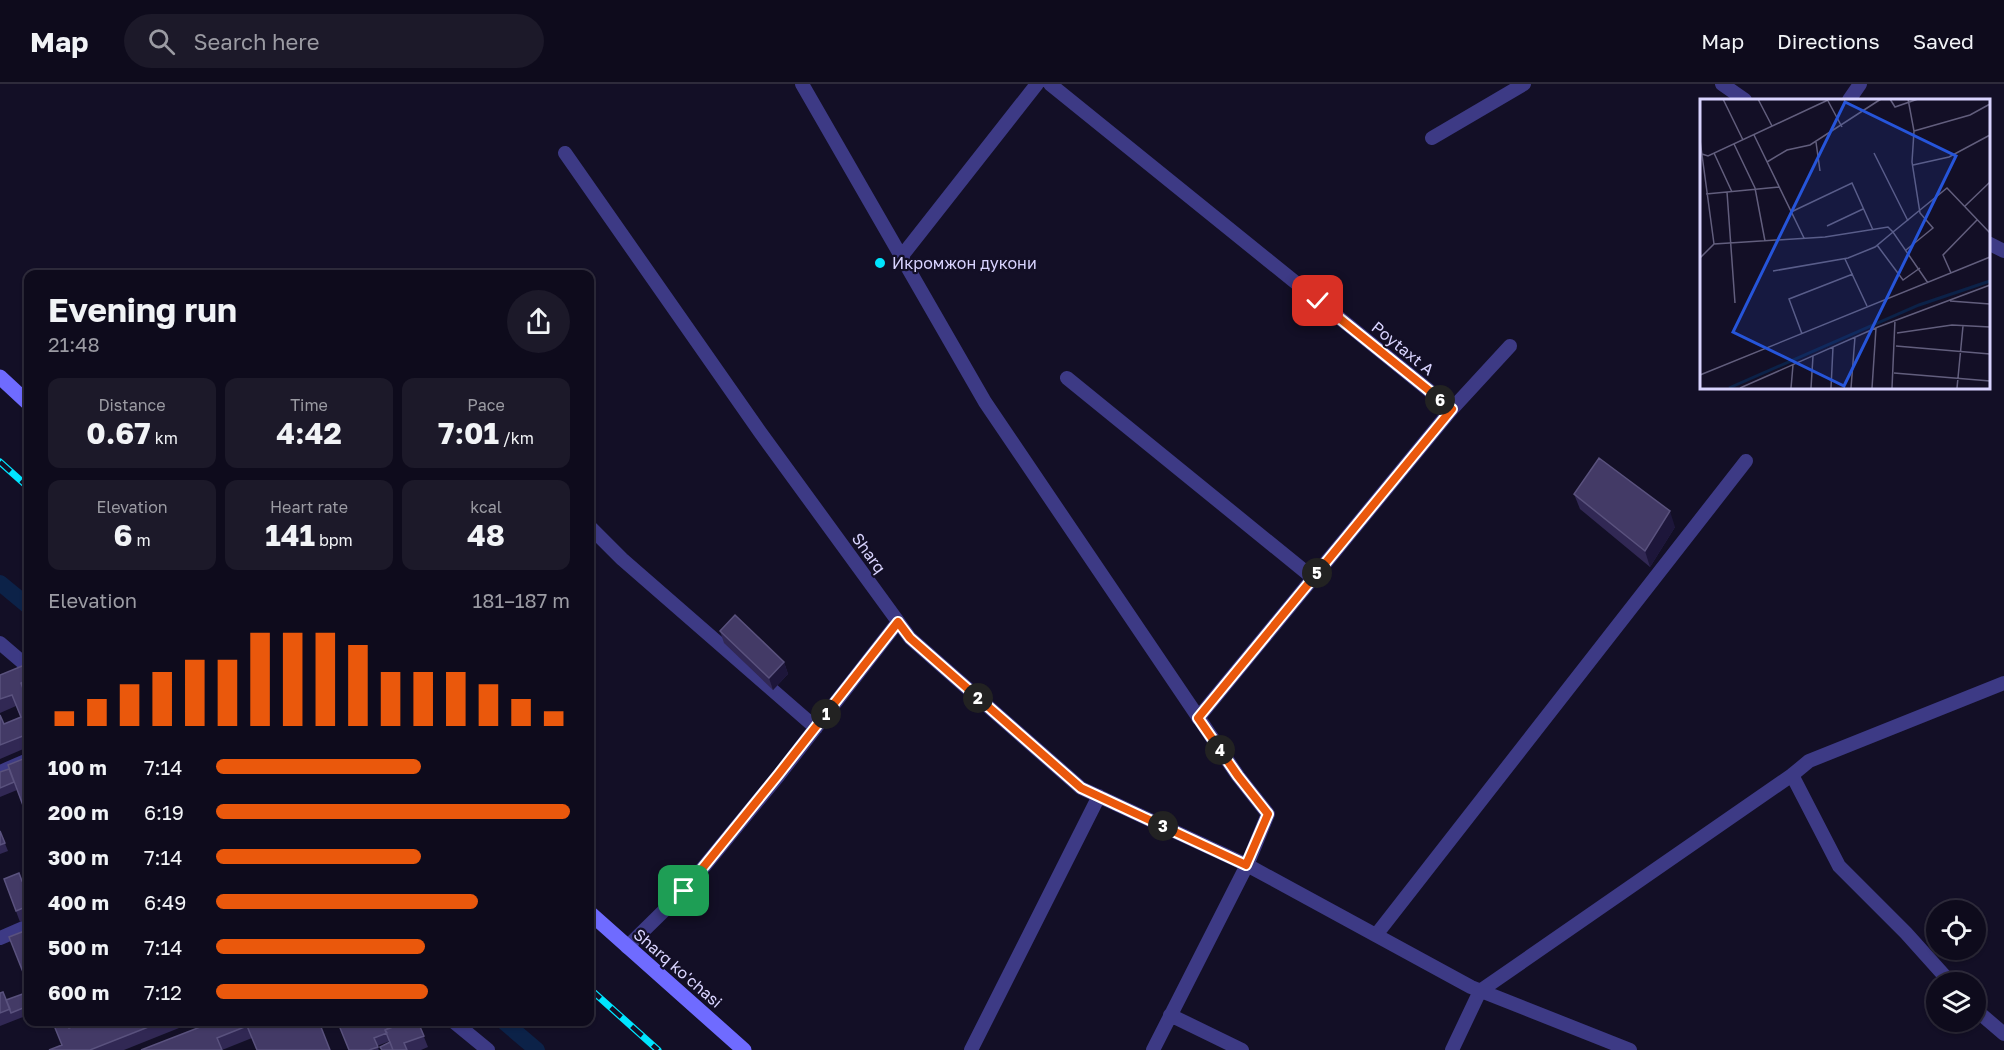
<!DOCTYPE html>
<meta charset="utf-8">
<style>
:root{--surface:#0e0b1c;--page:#1c1929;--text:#f1f3f6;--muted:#9b9ba3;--line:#2e2b3b;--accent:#ea580c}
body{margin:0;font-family:"Golos Text",sans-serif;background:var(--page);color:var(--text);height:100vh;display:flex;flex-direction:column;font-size:22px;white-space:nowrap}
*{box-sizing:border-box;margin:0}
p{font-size:20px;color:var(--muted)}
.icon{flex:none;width:33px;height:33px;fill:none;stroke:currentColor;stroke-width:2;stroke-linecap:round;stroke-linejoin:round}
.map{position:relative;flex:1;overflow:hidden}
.details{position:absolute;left:24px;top:186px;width:570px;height:756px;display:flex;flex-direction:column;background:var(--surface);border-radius:12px;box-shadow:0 2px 4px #0004,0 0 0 2px var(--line)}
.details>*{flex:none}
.controls{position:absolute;left:1926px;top:816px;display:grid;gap:12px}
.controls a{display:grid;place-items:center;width:60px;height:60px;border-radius:50%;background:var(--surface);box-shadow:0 2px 4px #0004,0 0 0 2px var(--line);font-size:30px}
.pin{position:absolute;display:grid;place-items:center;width:51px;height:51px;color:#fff;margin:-26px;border-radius:12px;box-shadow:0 3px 9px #0006}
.km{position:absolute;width:30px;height:30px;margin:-15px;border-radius:50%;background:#222;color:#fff;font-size:16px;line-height:30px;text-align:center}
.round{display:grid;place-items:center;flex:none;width:63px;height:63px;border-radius:32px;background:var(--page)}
.head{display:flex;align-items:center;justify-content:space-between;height:102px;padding:0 24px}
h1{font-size:33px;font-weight:700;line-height:45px}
.stats{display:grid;grid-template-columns:repeat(3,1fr);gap:9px;height:102px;padding:6px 24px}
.stats div{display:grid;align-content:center;border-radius:12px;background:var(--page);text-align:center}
.stats b{font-size:30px;font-weight:700}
.stats small{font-size:16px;font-weight:400}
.stats p{font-size:16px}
.chart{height:168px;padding:12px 24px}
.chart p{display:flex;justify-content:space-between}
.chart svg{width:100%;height:108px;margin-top:6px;stroke:var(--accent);stroke-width:6}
ul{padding:0 24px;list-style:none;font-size:20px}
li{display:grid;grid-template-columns:96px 72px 1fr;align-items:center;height:45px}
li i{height:15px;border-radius:8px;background:var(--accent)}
header{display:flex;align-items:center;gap:36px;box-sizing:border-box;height:84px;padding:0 30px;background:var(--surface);border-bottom:2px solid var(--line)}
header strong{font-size:28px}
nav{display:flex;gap:33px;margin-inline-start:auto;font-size:21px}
.search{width:420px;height:54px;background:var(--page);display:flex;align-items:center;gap:15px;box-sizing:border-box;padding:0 21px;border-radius:33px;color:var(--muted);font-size:22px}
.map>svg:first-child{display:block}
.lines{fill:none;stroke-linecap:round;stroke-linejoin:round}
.canal{stroke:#0c2248;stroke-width:16}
.street{stroke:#3d3a85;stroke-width:14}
.secondary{stroke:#6f6bff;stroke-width:15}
.rail-casing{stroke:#00e5ff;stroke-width:7}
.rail{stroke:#130f26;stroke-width:4.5;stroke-dasharray:14;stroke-linecap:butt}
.wall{fill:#312854}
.shaded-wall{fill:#1d163a}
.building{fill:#433a66;stroke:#5a527e;stroke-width:1.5}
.route-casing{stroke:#fff;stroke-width:12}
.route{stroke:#ea580c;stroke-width:8}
.poi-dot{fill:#00e5ff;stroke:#130f26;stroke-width:2}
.labels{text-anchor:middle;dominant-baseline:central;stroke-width:4.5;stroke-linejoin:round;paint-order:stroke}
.poi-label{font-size:16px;fill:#d9d4ff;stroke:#130f26;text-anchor:start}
.street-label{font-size:16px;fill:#d9d4ff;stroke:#130f26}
.inset-river{fill:none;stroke:#0c2248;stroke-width:3}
.inset-road{fill:none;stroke:#625e7d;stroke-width:1.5}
.view{fill:#2655da;fill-opacity:0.15;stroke:#2655da;stroke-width:3}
.inset-edge{fill:none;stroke:#d9d4ff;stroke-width:3}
</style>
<header>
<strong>Map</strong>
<div class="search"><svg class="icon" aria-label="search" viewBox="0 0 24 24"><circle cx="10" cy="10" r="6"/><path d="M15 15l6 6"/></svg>Search here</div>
<nav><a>Map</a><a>Directions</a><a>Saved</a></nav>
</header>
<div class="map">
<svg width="2004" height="966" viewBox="0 0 2004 966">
<rect width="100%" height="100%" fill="#130f26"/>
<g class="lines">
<path class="canal" d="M0 499 28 522
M504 938 537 966"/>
<path class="street" d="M802 0 985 318 1238 692 1268 730 1247 781 1471 903 1630 966
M1050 0 1452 325 1198 634
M1722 0 1745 16
M1849 16 1860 0
M1432 54 1524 0
M565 69 760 348 910 554 1081 704 1247 781 1153 966
M1988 159 2004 167
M901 173 1037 0
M1067 294 1313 494
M1452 325 1510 262
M590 443 622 475 816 644
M0 559 28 583
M0 688 28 676
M1792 691 1839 782 1906 849 1950 898
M1376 851 1746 377
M0 854 28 842
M627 863 684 807 779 691 898 538
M1976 926 2004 950
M1170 931 1242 966
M454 938 488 966
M971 966 1099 712
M1452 966 1480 907 1792 691 1809 677 2004 599"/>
<path class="secondary" d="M0 293 28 319
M590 829 744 966"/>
<defs>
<path id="rail" d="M0 378 28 403
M590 905 658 966"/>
</defs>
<use href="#rail" class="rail-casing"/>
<use href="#rail" class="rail"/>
</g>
<path class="wall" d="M1574 410 1675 443 1650 483 1580 425Z
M720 547 784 578 788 590 773 606 724 559Z
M28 582V611L27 610H26L28 618V663L0 675V631L4 640 21 634 16 622 0 629V591Z
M9 685 17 706 0 713V688Z
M0 747 8 767 0 770Z
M4 795 22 797 28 795V835L20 838Z
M28 841V901L9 853 27 846Z
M28 908V931L0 942V909L6 916Z
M85 938H194L124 966H49L61 961 69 944Z
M213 938H319L252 954 222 966H141Z
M418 938 428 963 421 966H381L390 959V957L377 962 379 966H349L389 944Z"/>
<path class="shaded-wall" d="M1670 427 1675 443 1650 483 1645 467Z
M784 578 788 590 773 606 769 594Z"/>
<path class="building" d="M1599 374 1670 427 1645 467 1574 410Z
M735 531 784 578 769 594 720 547Z
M27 580 28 582V603L23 598 21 599 28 618V650L0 661V631L4 640 21 633 12 611 0 615V591Z
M28 673V735L8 681Z
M9 685 14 698 0 704V688Z
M0 747 5 759 0 761Z
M19 789 22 797 28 795V822L16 827 4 795Z
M27 846 28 849V892L25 893 9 853Z
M3 908 10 925 0 929V909Z
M28 908V922L11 929 6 916Z
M56 938H67L69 944 85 938H161L90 966H49L62 961 53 939Z
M213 938H319L330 966H257L247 942 217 954 222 966H141Z
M341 938H386L389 944 385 946 387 949 374 954 378 963 369 966H349L338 939Z
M406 938H418L424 952 404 959 407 966H393L385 946Z
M390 958 393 966H382L380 963Z"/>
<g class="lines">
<defs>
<path id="route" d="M684 807 778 691 898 538 910 554 1081 704 1246 781 1268 730 1238 692 1198 634 1452 325 1318 217"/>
</defs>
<use href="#route" class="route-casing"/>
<use href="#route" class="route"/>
</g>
<circle class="poi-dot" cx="880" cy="179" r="6"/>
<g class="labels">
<g class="poi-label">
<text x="892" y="179">Икромжон дукони</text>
</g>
<g class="street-label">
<text transform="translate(1403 264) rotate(39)">Poytaxt A</text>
<text transform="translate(869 469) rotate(54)">Sharq</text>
<text transform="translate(678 884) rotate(41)">Sharq ko'chasi</text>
</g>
</g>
<g transform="translate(1700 15)">
<rect width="290" height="290" fill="#130f26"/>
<path class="inset-river" d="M29 289 219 206 290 182"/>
<path class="inset-road" d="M23 0 43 41M58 0 72 27M190 0 195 8 218 0M128 2 142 28M214 32 270 16 290 5M54 36 104 139M0 41 14 145M116 43 120 72M34 45 55 89 65 142M14 54 32 93M174 54 208 122M2 55 8 57 128 1M67 63 87 51 110 46 181 0M213 66 249 58 290 36M27 93 35 204M6 95 79 88M265 107 290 83M91 113 152 84 173 131M127 127 163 110M177 146 203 181 220 169M206 151 233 129 220 114 212 63 214 32 208 0M0 159 14 145 125 138 188 128 193 133 247 89 290 134M145 160 167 207M73 172 148 159 175 148 193 133 228 184M251 174 243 156 277 121M250 202 290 205M197 234 252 226 290 228M102 235 89 200 153 175M196 247 290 255M194 274 290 282M0 276 290 158M40 289 178 228 290 186M91 289 93 266M111 289 113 257M131 289 133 248M151 289 155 238M172 289 176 229M192 289 195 221M257 289 263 227"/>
<path class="view" d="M145 3 256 57 144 287 33 233Z"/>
<rect width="290" height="290" class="inset-edge"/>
</g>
</svg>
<div class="controls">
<a><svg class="icon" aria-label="locate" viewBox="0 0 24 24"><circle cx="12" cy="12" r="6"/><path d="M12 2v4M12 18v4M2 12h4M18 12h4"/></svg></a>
<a><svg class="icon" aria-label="layers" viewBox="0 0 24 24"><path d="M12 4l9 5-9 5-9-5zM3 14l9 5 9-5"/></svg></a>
</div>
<div class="pin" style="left:684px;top:807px;background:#1e9e55"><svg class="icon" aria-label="arrive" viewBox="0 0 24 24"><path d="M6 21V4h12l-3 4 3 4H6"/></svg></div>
<div class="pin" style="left:1318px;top:217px;background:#d93025"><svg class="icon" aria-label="check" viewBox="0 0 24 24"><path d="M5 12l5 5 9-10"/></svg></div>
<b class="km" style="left:826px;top:630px">1</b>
<b class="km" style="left:978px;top:614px">2</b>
<b class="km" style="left:1163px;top:742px">3</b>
<b class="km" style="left:1220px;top:666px">4</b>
<b class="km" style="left:1317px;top:489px">5</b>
<b class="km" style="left:1440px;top:316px">6</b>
<section class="details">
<div class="head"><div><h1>Evening run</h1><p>21:48</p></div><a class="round"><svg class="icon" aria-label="share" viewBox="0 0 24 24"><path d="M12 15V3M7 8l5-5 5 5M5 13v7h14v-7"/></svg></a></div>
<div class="stats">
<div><p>Distance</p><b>0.67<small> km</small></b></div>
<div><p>Time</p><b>4:42</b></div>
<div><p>Pace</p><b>7:01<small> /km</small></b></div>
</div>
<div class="stats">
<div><p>Elevation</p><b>6<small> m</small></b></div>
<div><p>Heart rate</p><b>141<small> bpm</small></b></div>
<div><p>kcal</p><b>48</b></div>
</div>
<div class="chart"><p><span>Elevation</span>181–187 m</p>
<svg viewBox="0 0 160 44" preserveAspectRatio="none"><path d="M5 44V38M15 44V33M25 44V27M35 44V22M45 44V17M55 44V17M65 44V6M75 44V6M85 44V6M95 44V11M105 44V22M115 44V22M125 44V22M135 44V27M145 44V33M155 44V38"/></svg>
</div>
<ul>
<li><b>100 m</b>7:14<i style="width:58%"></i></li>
<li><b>200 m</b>6:19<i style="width:100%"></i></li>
<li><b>300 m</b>7:14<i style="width:58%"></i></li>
<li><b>400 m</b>6:49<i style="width:74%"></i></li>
<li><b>500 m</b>7:14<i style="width:59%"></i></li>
<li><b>600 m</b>7:12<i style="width:60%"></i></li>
</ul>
</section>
</div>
